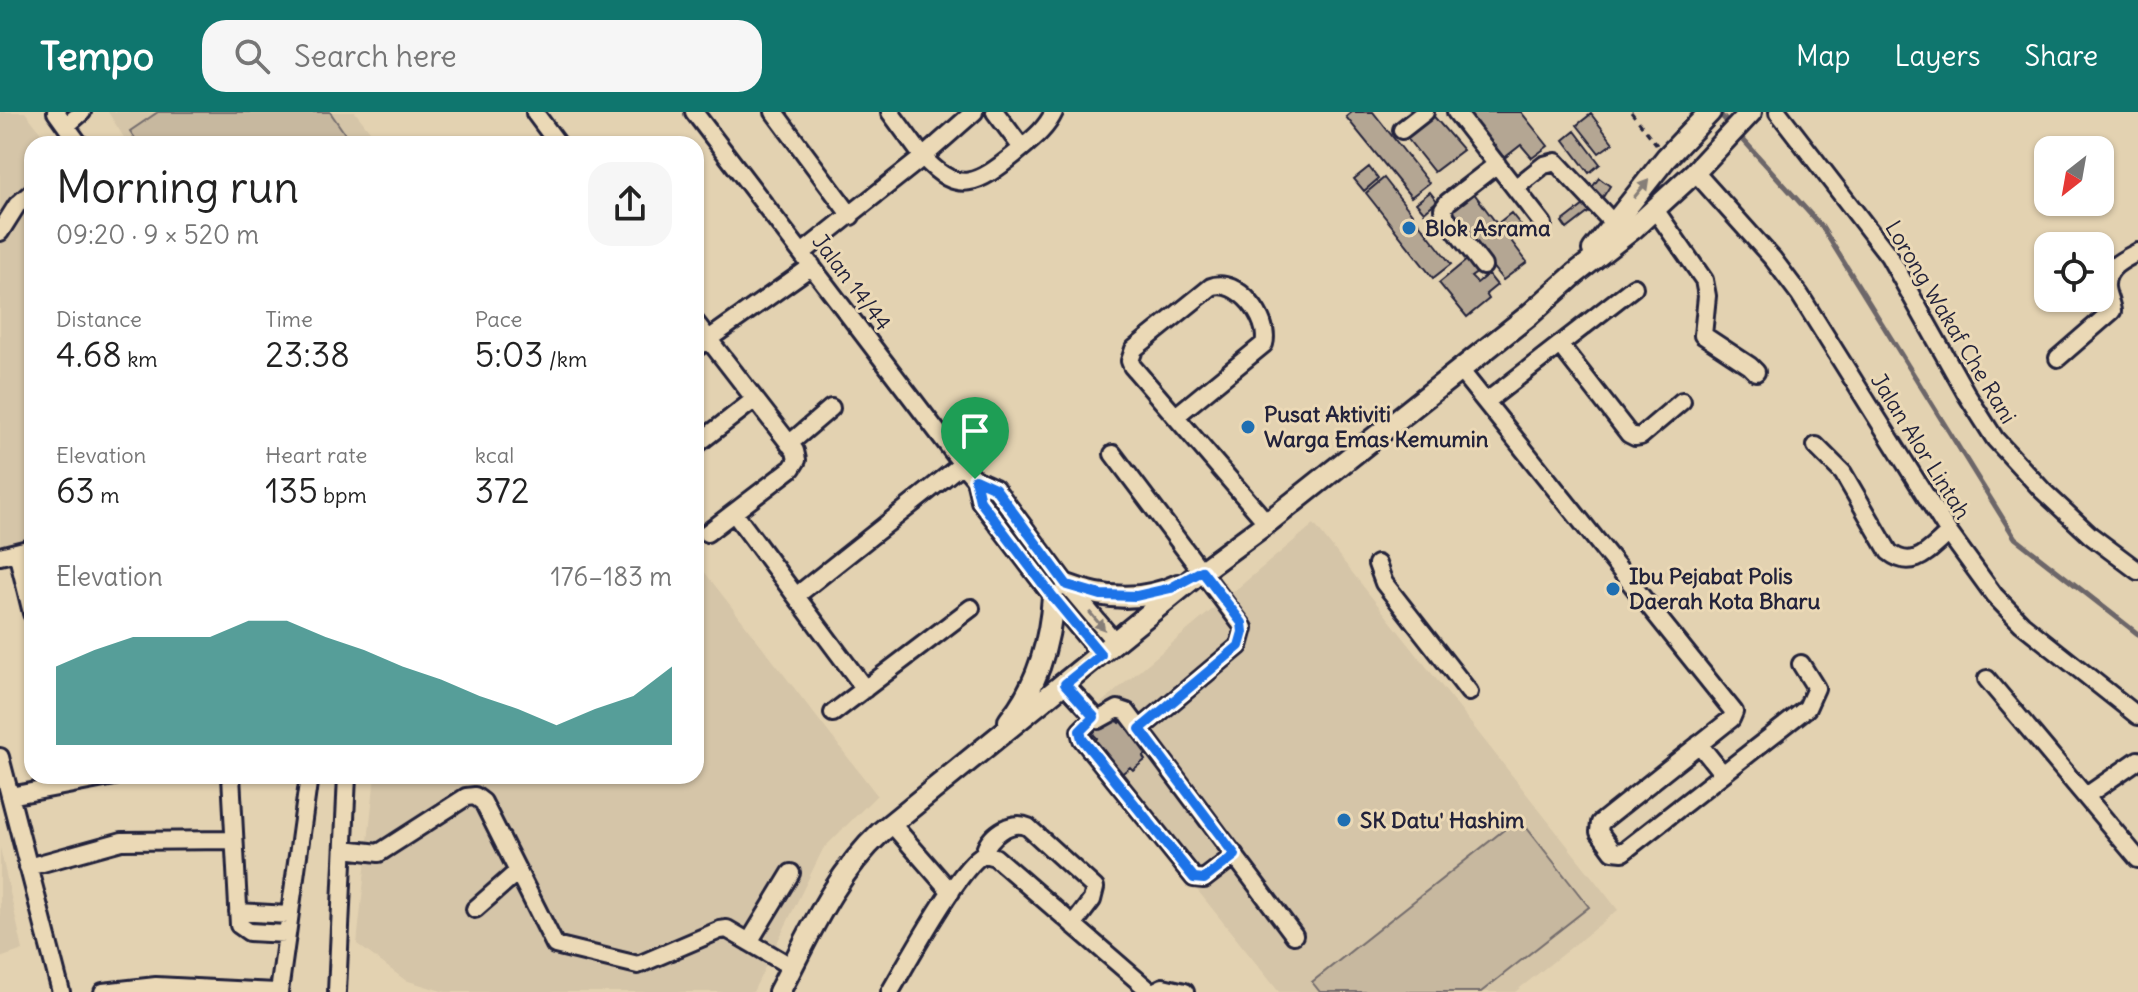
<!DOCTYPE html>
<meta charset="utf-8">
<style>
:root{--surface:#fff;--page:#f6f6f6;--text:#222;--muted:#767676;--accent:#0f766e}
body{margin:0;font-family:Delius,sans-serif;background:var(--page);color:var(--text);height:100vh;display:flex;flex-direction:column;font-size:30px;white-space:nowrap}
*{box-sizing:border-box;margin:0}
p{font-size:26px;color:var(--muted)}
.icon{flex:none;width:44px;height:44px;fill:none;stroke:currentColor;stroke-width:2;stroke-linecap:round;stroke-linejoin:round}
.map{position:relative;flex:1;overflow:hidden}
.drawer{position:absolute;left:24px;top:24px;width:680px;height:648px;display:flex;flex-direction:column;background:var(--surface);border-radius:24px;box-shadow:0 2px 6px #0004}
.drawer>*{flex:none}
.needle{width:52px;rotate:211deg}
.buttons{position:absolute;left:2034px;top:24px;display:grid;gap:16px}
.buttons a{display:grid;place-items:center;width:80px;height:80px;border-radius:16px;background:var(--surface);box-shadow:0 2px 6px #0004;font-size:40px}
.pin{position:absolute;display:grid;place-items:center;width:68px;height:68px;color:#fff;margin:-82px -34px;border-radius:50% 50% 50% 0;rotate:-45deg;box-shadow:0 0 8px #0007}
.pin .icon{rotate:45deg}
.round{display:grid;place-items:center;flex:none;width:84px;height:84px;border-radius:24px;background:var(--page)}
.summary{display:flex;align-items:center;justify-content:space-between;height:136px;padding:0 32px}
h1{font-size:44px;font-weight:600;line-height:60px}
.figures{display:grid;grid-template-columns:repeat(3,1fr);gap:12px;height:136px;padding:8px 32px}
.figures div{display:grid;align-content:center}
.figures b{font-size:34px;font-weight:600}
.figures small{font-size:22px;font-weight:400}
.figures p{font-size:22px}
.chart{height:224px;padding:16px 32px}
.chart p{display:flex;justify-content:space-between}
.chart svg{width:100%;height:144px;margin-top:8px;fill:var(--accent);opacity:.7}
header{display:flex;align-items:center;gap:48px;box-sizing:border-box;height:112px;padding:0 40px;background:var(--accent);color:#fff}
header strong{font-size:38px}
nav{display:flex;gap:44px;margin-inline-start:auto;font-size:28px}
.search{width:560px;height:72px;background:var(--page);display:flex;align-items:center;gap:20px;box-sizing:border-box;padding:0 28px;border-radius:24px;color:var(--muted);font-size:30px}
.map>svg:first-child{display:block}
.built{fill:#d5c5a8}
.green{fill:#c7b89f;stroke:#746d6d;stroke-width:2}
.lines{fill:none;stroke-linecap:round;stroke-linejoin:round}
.stream{stroke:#6c6669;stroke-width:5}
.building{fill:#b4a693;stroke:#22223b;stroke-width:2}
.minor-casing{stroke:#22223b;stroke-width:22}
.major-casing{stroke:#22223b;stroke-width:26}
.path{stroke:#22223b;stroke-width:3;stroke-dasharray:6 6;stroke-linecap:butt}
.minor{stroke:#ebd9b6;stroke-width:16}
.major{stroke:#ebd9b6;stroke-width:20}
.oneway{fill:#867e78}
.route-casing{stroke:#fff;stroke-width:16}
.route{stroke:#1a73e8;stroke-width:10}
.poi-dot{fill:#1f6fb2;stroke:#ebd9b6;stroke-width:3}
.labels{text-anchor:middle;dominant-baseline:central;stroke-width:6;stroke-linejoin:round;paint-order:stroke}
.poi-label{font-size:22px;font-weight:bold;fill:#22223b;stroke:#ebd9b6;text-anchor:start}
.street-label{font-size:22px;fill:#22223b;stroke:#ebd9b6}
</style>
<header>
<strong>Tempo</strong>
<div class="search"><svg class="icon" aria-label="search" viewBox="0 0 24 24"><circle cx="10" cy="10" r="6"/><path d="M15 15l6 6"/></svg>Search here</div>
<nav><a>Map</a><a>Layers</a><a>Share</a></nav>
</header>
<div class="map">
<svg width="2138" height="880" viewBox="0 0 2138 880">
<rect width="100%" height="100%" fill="#e3d2b1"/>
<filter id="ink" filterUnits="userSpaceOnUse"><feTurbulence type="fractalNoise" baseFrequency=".0125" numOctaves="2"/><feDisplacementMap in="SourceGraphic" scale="16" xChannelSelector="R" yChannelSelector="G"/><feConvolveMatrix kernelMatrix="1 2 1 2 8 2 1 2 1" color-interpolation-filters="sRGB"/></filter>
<g filter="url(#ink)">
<path class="built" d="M0 0H25L50 32H32V430L0 434Z
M108 0H355L380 32H128Z
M1314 412 1618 798 1515 880H1279L1069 618Z
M696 449 877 683 823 737 753 880H445L405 868 357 832 375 664H696Z
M0 736 23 838 0 846Z"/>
<path class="green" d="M158 0H330L352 32H139L130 19Z
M1519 706 1589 795 1481 880H1320L1312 870Z"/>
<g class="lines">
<path class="stream" d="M1718 0 1731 14
M1737 21 1822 115 2015 426 2138 522"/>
</g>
<path class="building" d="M1352 0H1373L1429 71 1411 85 1346 5Z
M1430 0 1463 38 1434 60 1403 21Z
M1465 0H1521L1548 34 1532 46 1521 33 1503 47Z
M1591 2 1613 31 1599 41 1577 13Z
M1575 19 1600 52 1589 61 1564 28Z
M1369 55 1378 67 1364 79 1354 67Z
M1384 66 1451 152 1433 166 1366 81Z
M1599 66 1610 74 1603 85 1591 77Z
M1430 80 1437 89 1424 100 1416 91Z
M1473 80 1497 112 1511 101 1523 116 1509 126 1527 150 1503 168 1448 99Z
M1584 93 1589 100 1567 117 1562 110Z
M1468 147 1478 160 1471 165 1477 171 1488 162 1497 173 1486 182 1489 187 1467 205 1439 171Z
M1114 604 1120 611 1126 606 1152 637 1143 645 1145 648 1133 658 1130 655 1119 664 1094 633 1097 626 1093 622 1095 619 1093 616 1107 605Z"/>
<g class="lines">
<defs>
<path id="minor" d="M56 0 79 32
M694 0 962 352 975 367 995 376 1067 473 1116 531
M774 0 851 104
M890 0 923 45 974 0
M995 0 1022 36
M1456 0 1543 112
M1778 0 1889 144 1967 283 1995 327 2043 379 2090 423 2138 459
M535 1 558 32
M66 14 82 0
M1402 18 1425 0
M1695 60 1773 147 1800 183 1949 421 1994 483 2022 512 2138 604
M1515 76 1544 53 1556 50 1613 111
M1654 96 1704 168 1707 184 1703 223 1750 254 1756 260
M0 120 17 93 32 80
M802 141 923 45C958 84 978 72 1015 42 1030 29 1045 19 1054 0
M1483 154 1446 106 1443 97 1448 90 1497 52
M696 211 795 339 797 348 792 356 707 421
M1560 233 1629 322 1635 325 1641 324 1682 289
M696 236 812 154
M2058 246 2112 199C2111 190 2105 180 2106 172 2107 154 2125 147 2138 140
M1460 258 1734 600 1731 607 1600 711 1599 720 1613 739 1623 740 1807 596 1816 576 1801 552
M1486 290 1634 175
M1176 304 1264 232C1271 208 1237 164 1211 175L1134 237 1130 249 1132 254 1267 411
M789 332 831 296
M696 333 755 287
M1816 334 1843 361 1889 440C1914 460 1930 437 1949 421
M1113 342 1244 516 1239 534 1140 617
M975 367 980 389 1053 485 1101 543
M734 401 865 577
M17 440 32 501
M0 444 32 436
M1377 452 1384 471 1469 580
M796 484 962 352
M1987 567 2138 747
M1065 572 1098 608 1118 597 1127 600 1294 823
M833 601 971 496
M1094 605 1080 619 1082 627 1194 766 1204 767 1235 743
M1699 632 1722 661
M0 645 61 880
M231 664 239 813 249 820 286 822
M10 684 115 664
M2086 684 2138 648
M891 711 951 780
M344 737 379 741 466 685 475 684 483 690 555 833 638 853 720 818 727 817 792 855
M984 742C988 724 1011 707 1028 715L1095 776 1092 788 1073 813
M28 755 122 729 234 728
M475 797 517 760
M238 800 289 803
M749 830 791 761
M103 880 156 874 277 880
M279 880 309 664
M337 880 347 664
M890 880C906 853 960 753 984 742L995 745 1151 880
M1153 880 1163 875 1185 880"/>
<path id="major" d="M1593 138 1666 46 1710 0
M1067 473C1103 487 1142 490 1178 473
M1009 609C1038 573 1050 529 1053 485
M779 880C809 823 834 764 881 720L1202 459 1267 411 1528 204 1576 161 1635 115 1695 60 1751 0"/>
</defs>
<use href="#minor" class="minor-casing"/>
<use href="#major" class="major-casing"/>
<path class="path" d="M1631 0 1657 33"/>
<use href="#minor" class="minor"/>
<use href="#major" class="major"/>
</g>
<defs><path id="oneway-solid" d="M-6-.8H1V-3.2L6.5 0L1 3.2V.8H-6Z" transform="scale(2)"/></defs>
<g class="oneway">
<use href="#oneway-solid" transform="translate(1641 77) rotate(-51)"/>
<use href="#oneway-solid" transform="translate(1097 509) rotate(50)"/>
</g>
</g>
<g class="lines" filter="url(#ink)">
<defs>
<path id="route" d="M975 367 995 376 1067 473 1101 483 1136 484 1171 476 1202 459 1242 511 1243 520 1239 534 1140 617 1235 743 1204 767 1194 766 1082 627 1080 619 1094 605 1065 572 1101 543 1053 485 980 389Z"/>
</defs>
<use href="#route" class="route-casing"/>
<use href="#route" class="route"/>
</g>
<g class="poi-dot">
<circle cx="1409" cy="116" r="8"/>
<circle cx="1248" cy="315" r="8"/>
<circle cx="1613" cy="477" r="8"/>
<circle cx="1344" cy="708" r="8"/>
</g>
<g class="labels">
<g class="poi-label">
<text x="1425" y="116">Blok Asrama</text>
<text x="1264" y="302">Pusat Aktiviti<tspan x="1264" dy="25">Warga Emas Kemumin</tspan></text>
<text x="1629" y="464">Ibu Pejabat Polis<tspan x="1629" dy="25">Daerah Kota Bharu</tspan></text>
<text x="1360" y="708">SK Datu' Hashim</text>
</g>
<g class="street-label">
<text transform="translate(852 170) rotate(53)">Jalan 14/44</text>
<text transform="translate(1951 210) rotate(59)">Lorong Wakaf Che Rani</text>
<text transform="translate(1921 334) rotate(58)">Jalan Alor Lintah</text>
</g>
</g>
</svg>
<div class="buttons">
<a><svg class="needle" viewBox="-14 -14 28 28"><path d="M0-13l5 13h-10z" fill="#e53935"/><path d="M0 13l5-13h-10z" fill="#767676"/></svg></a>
<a><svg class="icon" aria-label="locate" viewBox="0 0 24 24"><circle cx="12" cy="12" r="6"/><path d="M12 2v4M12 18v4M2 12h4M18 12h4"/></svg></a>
</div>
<div class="pin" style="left:975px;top:367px;background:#1e9e55"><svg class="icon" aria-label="arrive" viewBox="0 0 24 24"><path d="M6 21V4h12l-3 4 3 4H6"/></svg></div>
<section class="drawer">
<div class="summary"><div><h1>Morning run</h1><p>09:20 · 9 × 520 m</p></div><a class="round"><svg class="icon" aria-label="share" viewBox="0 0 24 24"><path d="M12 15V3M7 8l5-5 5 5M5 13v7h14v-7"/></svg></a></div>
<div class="figures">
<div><p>Distance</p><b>4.68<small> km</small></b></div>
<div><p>Time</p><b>23:38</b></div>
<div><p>Pace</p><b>5:03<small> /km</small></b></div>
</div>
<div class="figures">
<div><p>Elevation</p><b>63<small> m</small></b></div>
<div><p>Heart rate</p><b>135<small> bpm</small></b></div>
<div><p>kcal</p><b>372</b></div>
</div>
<div class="chart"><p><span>Elevation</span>176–183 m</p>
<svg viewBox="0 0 160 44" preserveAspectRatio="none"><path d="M0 44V20L10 15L20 11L30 11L40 11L50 6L60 6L70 11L80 15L90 20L100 24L110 29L120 33L130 38L140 33L150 29L160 20V44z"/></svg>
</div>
</section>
</div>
